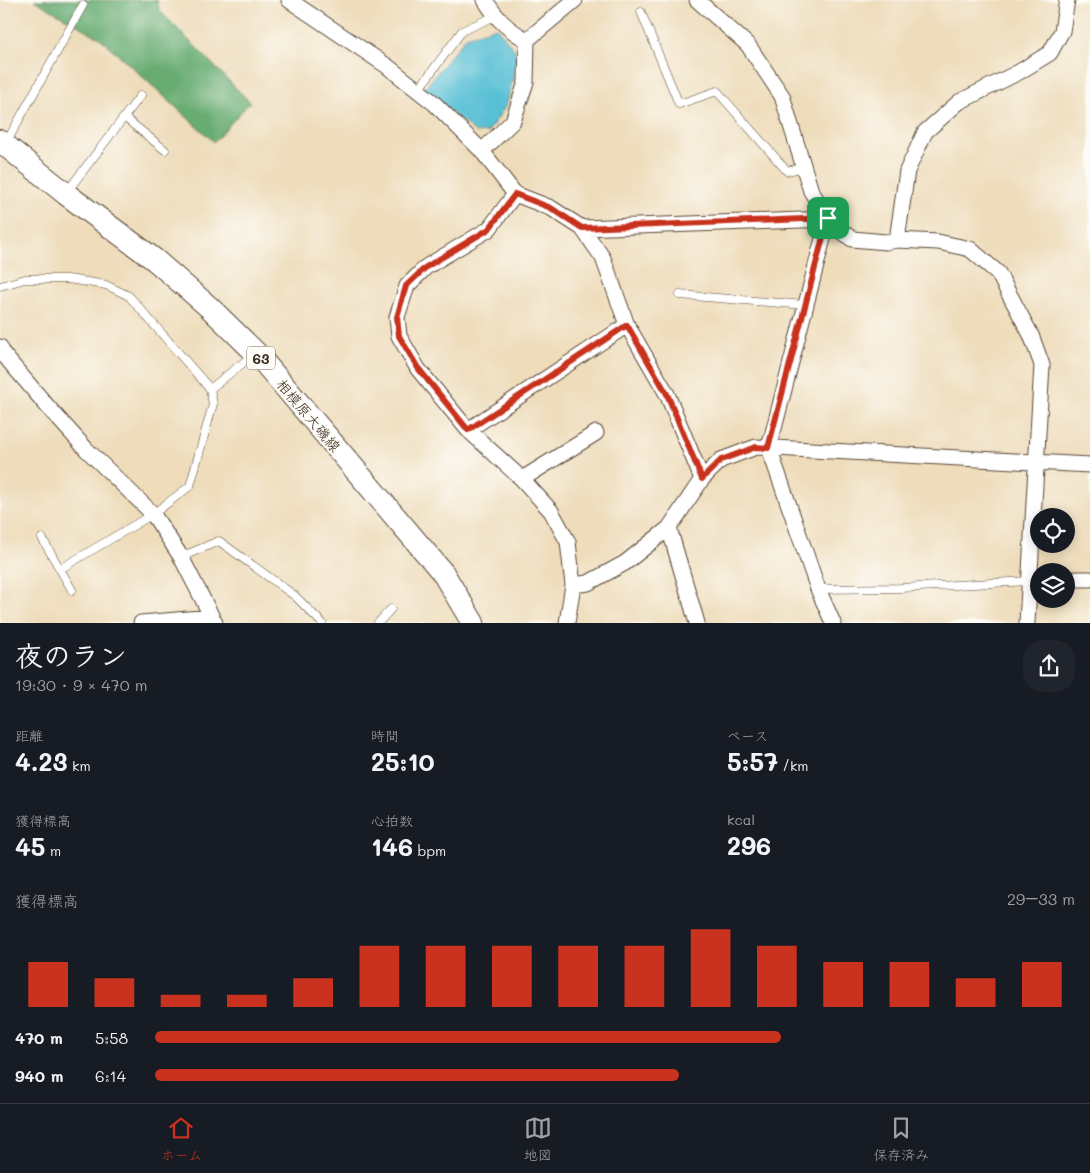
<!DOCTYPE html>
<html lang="ja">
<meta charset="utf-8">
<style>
:root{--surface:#171b24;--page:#20242c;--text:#f1f3f6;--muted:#9ea1a6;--line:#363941;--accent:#c8321e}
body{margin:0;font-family:Mali,"Klee One",sans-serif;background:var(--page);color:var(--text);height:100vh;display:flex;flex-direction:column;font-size:19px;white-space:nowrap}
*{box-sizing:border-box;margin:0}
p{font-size:16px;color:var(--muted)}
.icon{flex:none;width:28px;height:28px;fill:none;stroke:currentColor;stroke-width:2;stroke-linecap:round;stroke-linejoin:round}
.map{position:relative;height:623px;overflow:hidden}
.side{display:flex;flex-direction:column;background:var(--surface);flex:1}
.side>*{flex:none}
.controls{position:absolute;left:1030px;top:508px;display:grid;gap:10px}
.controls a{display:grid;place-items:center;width:45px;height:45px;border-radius:50%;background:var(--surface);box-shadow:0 2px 12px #0003;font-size:25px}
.pin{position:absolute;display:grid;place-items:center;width:42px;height:42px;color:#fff;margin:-21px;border-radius:10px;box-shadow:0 2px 8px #0006}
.round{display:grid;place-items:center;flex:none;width:52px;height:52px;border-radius:20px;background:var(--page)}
.headline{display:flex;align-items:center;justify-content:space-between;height:85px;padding:0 15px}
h1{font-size:28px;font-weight:700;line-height:38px}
.stats{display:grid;grid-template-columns:repeat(3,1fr);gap:8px;height:85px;padding:5px 15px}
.stats div{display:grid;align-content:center}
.stats b{font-size:25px;font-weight:700}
.stats small{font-size:14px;font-weight:400}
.stats p{font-size:14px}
.chart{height:140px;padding:10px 15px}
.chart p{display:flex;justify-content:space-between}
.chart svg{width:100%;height:90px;margin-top:5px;stroke:var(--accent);stroke-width:6}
ul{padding:0 15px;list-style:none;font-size:16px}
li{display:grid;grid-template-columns:80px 60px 1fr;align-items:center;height:38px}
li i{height:12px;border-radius:6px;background:var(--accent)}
.dock{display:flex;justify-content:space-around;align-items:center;height:70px;border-top:1px solid var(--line);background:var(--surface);font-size:14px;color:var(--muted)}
.dock a{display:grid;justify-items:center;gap:2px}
.dock .active{color:var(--accent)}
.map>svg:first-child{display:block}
.forest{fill:#68ac72;stroke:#526b48}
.water{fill:#58c0d5;stroke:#4a757a}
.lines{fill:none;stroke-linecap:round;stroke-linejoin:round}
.lane-casing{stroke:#564535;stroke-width:9}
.street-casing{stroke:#564535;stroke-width:17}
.primary-casing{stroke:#564535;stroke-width:24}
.lane{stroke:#fff;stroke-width:8}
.street{stroke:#fff;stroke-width:15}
.primary{stroke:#fff;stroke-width:22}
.route-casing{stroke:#fff;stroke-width:10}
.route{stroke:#c8321e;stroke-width:6}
.labels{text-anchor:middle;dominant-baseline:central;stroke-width:4;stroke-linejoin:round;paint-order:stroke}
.shield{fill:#fdfcf7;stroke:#75695f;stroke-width:1}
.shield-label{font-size:14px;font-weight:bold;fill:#3b2a1e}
.street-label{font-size:15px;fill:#3b2a1e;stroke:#fdfcf7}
</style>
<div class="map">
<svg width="1090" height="623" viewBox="0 0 1090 623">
<rect width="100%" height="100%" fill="#fdfcf7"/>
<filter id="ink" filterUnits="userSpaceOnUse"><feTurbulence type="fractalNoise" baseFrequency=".02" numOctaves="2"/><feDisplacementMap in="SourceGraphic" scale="10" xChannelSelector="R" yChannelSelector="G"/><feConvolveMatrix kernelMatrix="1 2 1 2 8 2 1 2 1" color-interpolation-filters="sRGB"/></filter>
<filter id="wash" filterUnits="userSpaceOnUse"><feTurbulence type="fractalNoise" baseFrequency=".0096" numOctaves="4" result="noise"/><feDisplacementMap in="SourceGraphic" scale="20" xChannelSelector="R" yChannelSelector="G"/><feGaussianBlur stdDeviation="1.12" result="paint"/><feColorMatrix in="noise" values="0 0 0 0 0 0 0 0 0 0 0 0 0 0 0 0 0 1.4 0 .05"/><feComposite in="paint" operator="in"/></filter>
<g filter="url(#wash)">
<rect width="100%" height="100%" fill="#eedcba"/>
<path class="forest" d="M34 0H157L159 10 250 102 214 142 101 39Z"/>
<path class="water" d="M496 27 518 54 507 104 488 132 476 133 424 89 466 37Z"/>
</g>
<g filter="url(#ink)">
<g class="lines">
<defs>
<path id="lane" d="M641 12 679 104 717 91 787 171 804 167
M418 90 462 31 495 16
M124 117 165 150
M6 143 83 5
M66 193 141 95
M0 286 25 279H68L106 285 129 296 210 389 213 404 190 486 153 514 60 569
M680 295 806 305
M210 389 253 355
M42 538 72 590
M181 557 219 541 295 596 322 623
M818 589 901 588 1029 581
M378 623 391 609"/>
<path id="street" d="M289 0 387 66 434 103 482 151
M485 0C496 18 508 30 527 40
M575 0 527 40 526 82 513 121 482 151 515 194 551 208 582 228 603 258 627 325 667 394 702 479
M697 0 748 45 782 96 811 191 831 223 852 239 886 242 897 240 938 242 970 249 998 273 1031 335 1042 365 1027 623
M515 194 489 229 426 267 407 286 397 317 399 336 418 369 468 430 522 479 551 511 568 542 573 585 567 623
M582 228 828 219 769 448 818 589 833 623
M897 240 907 171 925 132 959 102 1019 72 1050 53 1062 31 1067 0
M0 347 3 354 48 407 86 449 153 514 181 557 215 623
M468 430 627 325
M522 479 596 433
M669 528 697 623
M1066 579H1090
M573 585 588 583 625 563 669 528 702 479 721 460 756 447 1090 465
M141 623 212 617"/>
<path id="primary" d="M0 141 66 194 155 260 210 308 256 353 443 573 473 623"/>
</defs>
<use href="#lane" class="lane-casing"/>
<use href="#street" class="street-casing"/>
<use href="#primary" class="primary-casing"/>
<use href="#lane" class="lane"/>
<use href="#street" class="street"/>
<use href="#primary" class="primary"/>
</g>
</g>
<g class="lines" filter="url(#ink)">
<defs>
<path id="route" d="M515 194 551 208 582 228 828 218 768 448 756 447 721 460 702 479 667 394 627 325 468 430 418 368 399 336 397 317 406 286 426 267 489 229Z"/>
</defs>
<use href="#route" class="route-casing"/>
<use href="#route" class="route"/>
</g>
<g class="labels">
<rect class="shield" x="247" y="346.5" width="28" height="23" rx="4"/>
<g class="shield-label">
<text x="261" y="358">63</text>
</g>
<g class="street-label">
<text transform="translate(309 415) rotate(50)">相模原大磯線</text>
</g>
</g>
</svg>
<div class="controls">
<a><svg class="icon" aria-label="locate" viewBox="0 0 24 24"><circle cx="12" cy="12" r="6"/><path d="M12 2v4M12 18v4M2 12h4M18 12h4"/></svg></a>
<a><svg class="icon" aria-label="layers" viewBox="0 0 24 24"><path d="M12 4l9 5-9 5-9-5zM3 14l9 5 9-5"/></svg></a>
</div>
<div class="pin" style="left:828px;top:218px;background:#1e9e55"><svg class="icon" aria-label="arrive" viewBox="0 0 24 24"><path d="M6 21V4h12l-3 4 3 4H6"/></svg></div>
</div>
<section class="side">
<div class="headline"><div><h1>夜のラン</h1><p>19:30 · 9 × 470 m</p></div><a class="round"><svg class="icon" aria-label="share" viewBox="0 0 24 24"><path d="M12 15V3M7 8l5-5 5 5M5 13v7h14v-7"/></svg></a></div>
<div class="stats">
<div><p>距離</p><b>4.23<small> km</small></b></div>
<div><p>時間</p><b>25:10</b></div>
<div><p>ペース</p><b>5:57<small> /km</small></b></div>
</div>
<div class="stats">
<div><p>獲得標高</p><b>45<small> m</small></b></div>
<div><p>心拍数</p><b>146<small> bpm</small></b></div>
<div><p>kcal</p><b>296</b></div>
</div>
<div class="chart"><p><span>獲得標高</span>29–33 m</p>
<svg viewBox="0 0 160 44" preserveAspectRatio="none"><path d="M5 44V22M15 44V30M25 44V38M35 44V38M45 44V30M55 44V14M65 44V14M75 44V14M85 44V14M95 44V14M105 44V6M115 44V14M125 44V22M135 44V22M145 44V30M155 44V22"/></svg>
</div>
<ul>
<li><b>470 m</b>5:58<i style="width:68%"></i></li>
<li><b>940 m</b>6:14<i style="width:57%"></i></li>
</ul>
</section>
<nav class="dock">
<a class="active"><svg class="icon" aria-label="home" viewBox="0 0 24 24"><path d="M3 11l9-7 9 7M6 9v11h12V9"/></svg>ホーム</a>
<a><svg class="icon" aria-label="map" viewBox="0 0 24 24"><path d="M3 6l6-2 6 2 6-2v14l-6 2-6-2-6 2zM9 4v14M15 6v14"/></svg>地図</a>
<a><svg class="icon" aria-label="saved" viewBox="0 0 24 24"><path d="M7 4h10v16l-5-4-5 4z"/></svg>保存済み</a>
</nav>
